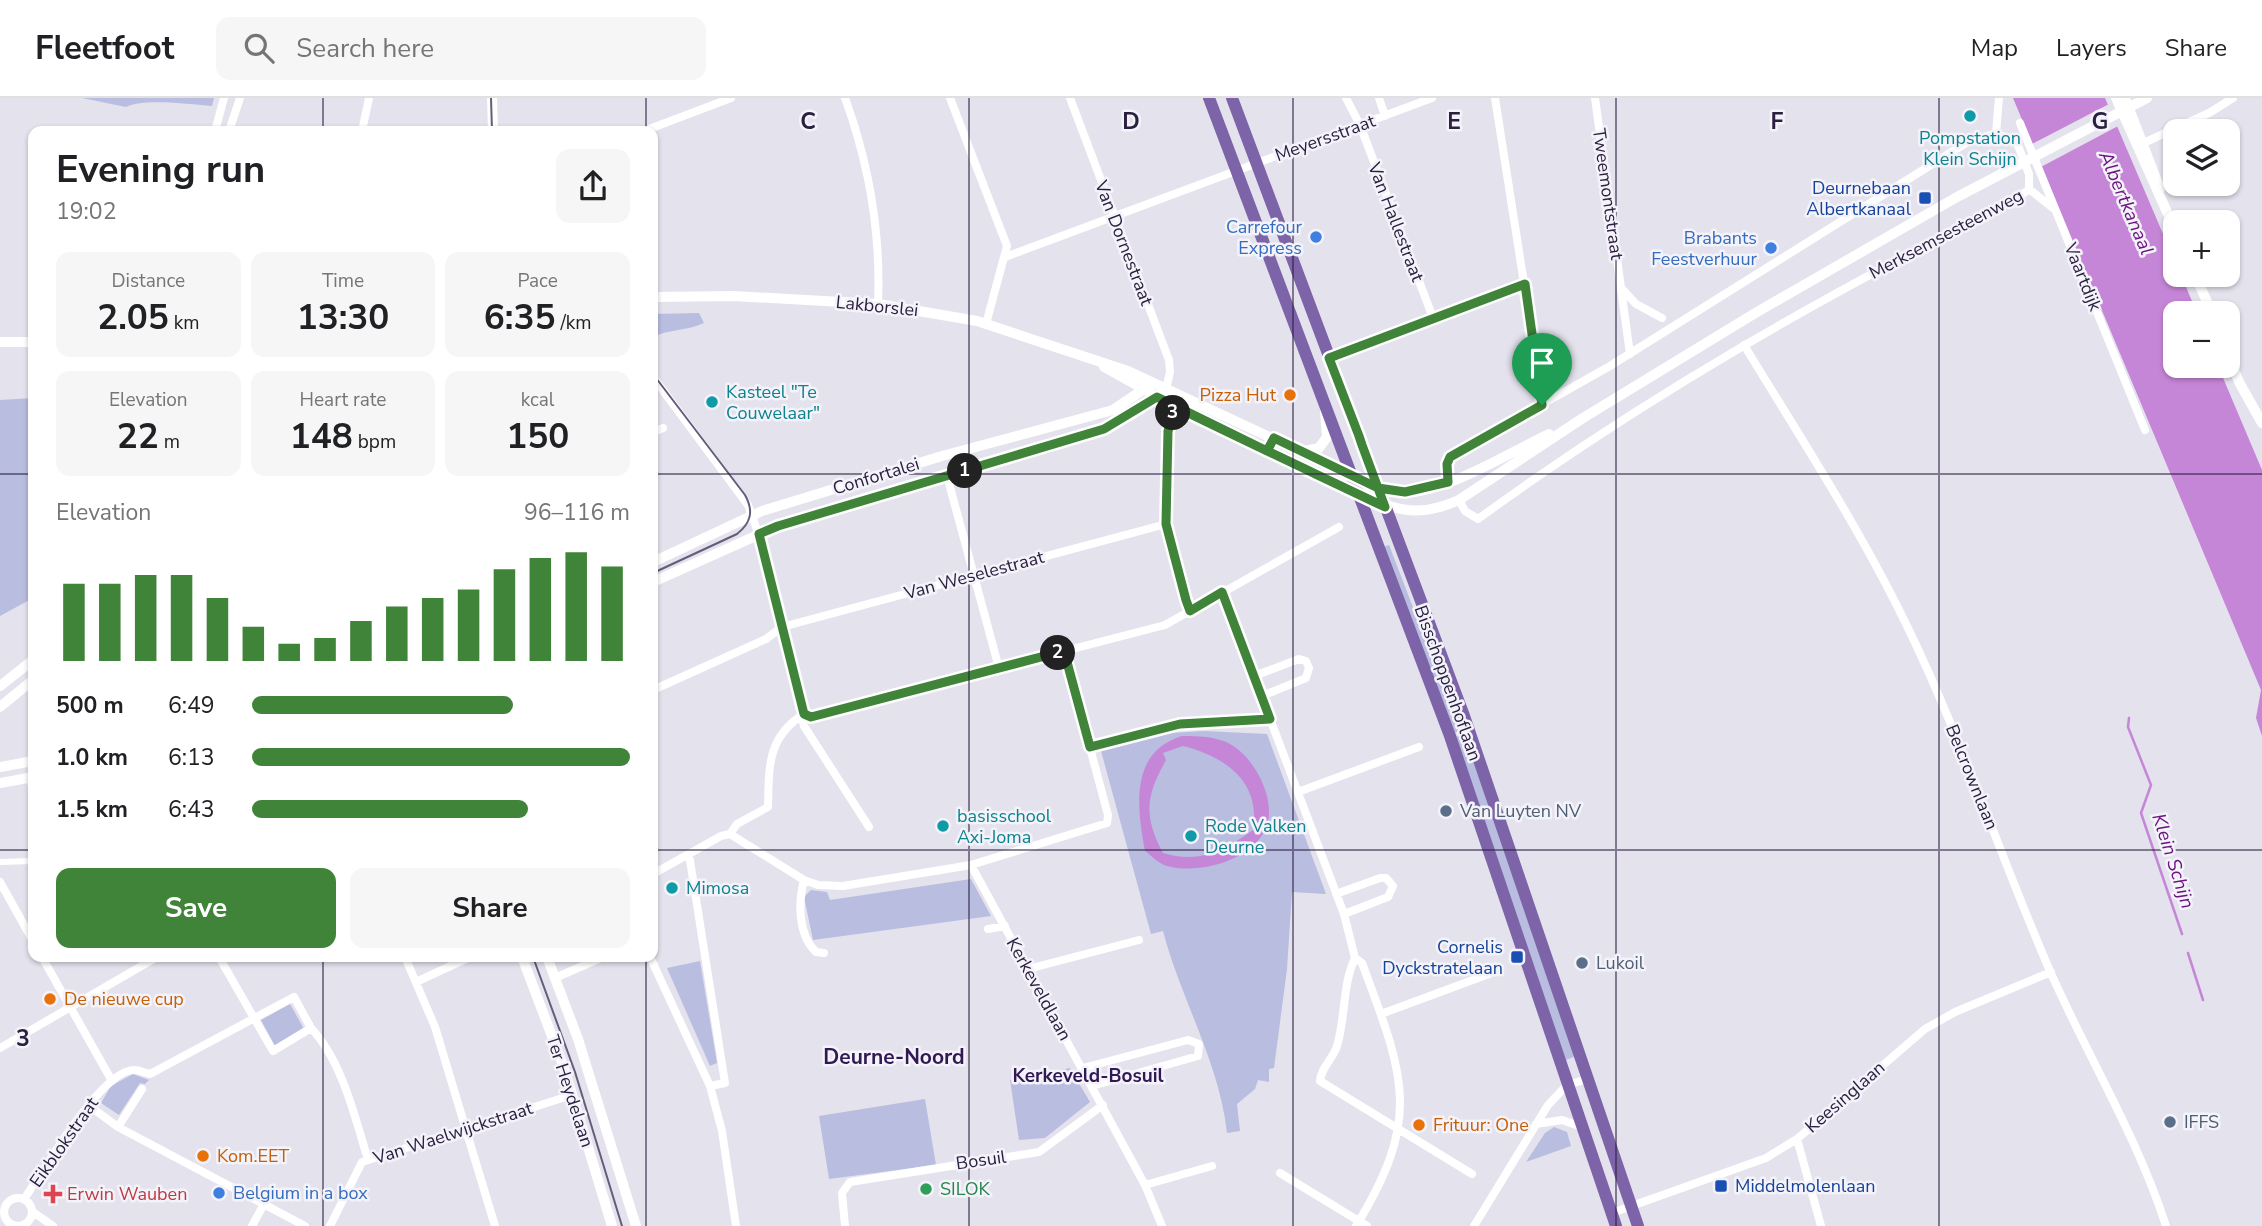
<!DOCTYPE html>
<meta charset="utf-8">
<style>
:root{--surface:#fff;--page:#f6f6f6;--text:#202124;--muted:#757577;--line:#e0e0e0;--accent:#3f8438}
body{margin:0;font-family:"Nunito Sans",sans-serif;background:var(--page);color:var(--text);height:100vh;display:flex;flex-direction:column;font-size:26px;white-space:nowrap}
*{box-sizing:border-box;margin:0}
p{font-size:23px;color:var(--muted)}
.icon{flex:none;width:38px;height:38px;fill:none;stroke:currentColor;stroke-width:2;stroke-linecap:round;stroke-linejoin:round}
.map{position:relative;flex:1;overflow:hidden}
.drawer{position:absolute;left:28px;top:28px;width:630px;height:836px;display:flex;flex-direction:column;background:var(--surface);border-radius:14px;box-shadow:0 2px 5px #0004}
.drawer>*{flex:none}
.controls{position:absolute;left:2163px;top:21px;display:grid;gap:14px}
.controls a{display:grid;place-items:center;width:77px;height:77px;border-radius:14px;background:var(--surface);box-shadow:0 2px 5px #0004;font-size:35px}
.pin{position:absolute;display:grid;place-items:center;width:60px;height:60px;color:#fff;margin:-72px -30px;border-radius:50% 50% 50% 0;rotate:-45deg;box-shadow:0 0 7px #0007}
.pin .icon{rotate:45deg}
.km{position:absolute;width:35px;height:35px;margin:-18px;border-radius:50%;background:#222;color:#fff;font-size:19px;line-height:35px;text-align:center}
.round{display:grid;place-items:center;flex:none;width:74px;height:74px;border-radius:14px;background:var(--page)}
.overview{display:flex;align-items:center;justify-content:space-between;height:119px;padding:0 28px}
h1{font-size:38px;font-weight:700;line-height:52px}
.figures{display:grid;grid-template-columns:repeat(3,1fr);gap:10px;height:119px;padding:7px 28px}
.figures div{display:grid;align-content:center;border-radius:14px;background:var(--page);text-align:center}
.figures b{font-size:35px;font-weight:700}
.figures small{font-size:19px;font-weight:400}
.figures p{font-size:19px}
.chart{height:196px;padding:14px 28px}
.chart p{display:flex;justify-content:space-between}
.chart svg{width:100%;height:126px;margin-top:7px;stroke:var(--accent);stroke-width:6}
.action{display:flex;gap:14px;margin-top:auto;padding:14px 28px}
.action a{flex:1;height:80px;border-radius:14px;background:var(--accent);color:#fff;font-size:28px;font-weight:700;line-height:80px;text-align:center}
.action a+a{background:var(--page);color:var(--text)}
ul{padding:0 28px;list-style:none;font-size:23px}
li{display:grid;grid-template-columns:112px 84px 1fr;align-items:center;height:52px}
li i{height:18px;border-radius:9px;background:var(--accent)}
header{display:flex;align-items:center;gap:42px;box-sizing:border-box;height:98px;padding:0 35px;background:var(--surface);border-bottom:2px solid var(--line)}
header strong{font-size:33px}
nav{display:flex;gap:38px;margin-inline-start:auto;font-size:24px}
.search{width:490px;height:63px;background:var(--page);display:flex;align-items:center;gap:18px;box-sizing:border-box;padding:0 24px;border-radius:14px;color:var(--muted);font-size:26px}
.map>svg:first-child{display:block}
.green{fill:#b9bde0}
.water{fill:#c686d7;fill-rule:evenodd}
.pier{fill:#e4e2ed}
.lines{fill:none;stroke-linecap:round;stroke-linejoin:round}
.stream{stroke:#c686d7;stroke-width:2.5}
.pedestrian{stroke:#fff;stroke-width:6}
.minor{stroke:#fff;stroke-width:8}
.tertiary{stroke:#fff;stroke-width:10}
.secondary{stroke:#fff;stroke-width:10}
.primary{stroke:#7d63a7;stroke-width:12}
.tram{stroke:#675b7c;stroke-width:2}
.route-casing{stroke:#fff;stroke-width:14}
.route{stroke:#3f8438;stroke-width:9}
.grid{fill:none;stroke:#2c2040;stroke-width:2;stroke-opacity:0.55}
.culture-dot{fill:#0f9aa8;stroke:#f4f3fa;stroke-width:2.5}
.transit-dot{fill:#1a4fb4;stroke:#f4f3fa;stroke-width:2.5}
.shop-dot{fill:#3f7fe0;stroke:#f4f3fa;stroke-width:2.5}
.food-dot{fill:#e8710a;stroke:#f4f3fa;stroke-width:2.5}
.service-dot{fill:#5c6f8a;stroke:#f4f3fa;stroke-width:2.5}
.leisure-dot{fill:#2e9e5b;stroke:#f4f3fa;stroke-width:2.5}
.health-dot{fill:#e0444e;stroke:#f4f3fa;stroke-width:2.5}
.labels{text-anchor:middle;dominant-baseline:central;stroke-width:5;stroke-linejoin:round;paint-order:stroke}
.street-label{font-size:18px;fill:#2c2040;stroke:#f4f3fa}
.culture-label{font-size:18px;fill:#0d838f;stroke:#f4f3fa;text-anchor:start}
.transit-label{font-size:18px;fill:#164399;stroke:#f4f3fa;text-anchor:end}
.shop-label{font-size:18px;fill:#366cbe;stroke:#f4f3fa;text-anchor:end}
.food-label{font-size:18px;fill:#c56008;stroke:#f4f3fa;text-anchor:start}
.service-label{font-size:18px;fill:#4e5e75;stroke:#f4f3fa;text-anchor:start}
.leisure-label{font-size:18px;fill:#27864d;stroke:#f4f3fa;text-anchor:start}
.health-label{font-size:18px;fill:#be3a42;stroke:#f4f3fa;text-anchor:start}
.water-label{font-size:19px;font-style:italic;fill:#6c1581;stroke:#f4f3fa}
.neighbourhood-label{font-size:19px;font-weight:bold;fill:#311a54;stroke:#f4f3fa}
.quarter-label{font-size:21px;font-weight:bold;fill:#311a54;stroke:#f4f3fa}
.grid-label{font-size:23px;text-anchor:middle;font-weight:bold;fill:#2c2040;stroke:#f4f3fa;stroke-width:5;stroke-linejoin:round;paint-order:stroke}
</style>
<header>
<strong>Fleetfoot</strong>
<div class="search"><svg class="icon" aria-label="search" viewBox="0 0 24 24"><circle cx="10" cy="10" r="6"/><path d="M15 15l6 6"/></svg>Search here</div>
<nav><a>Map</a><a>Layers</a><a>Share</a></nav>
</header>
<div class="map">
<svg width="2262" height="1128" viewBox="0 0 2262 1128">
<rect width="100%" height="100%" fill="#e4e2ed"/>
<path class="green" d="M82 0H214L212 8C190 6 143 0 126 9Z
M699 215 704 225C687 233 669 231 653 239V216Z
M33 300V500L0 518V302Z
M1389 447 1455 618 1464 631 1454 635 1383 449Z
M1205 633 1267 636 1326 796 1292 794 1287 871 1274 970 1269 971V984L1258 982 1255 991 1237 1006 1240 1033 1227 1035C1219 963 1181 902 1163 833L1151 836 1101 653 1169 635Z
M1466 635 1576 958 1566 962 1456 639Z
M971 781 991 818 813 842 804 799 811 792 827 794 830 802Z
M700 863 717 965 710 968 667 870Z
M290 906 304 931 275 948 261 922Z
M1070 970 1090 1004 1045 1040 1019 1042 1010 982Z
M133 976 149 982 145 986 140 985 119 1017 101 1005 111 988Z
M925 1001 936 1067 829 1081 819 1018Z
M1554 1029 1567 1034 1571 1048 1526 1064 1545 1035Z"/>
<path class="water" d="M2013 0H2105L2175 164V177H2181L2197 215H2175V268H2218L2262 372V638L2256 620 2261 592Z
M1182 638C1197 638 1216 638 1230 646 1254 659 1274 698 1268 724 1258 762 1199 777 1167 768 1159 766 1152 758 1145 753 1137 710 1129 654 1182 638ZM1183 648C1226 659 1261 684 1253 732 1224 753 1199 766 1163 755 1143 717 1146 698 1166 662L1163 655Z"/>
<path class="pier" d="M2111 5 2120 27 2039 70 2030 47Z"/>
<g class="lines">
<path class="stream" d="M2129 620 2128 629 2151 687 2141 715 2182 836
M2188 855 2203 902"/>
<path class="pedestrian" d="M29 679 33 700
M0 764 33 763"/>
<path class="minor" d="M845 0C869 66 881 135 878 206
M950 0 1007 148 986 226
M1070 0 1169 262 1170 274 1166 291
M1346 0 1360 27 1433 220
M1379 0 1385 18
M1495 0 1543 307
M1595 0 1630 256
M2020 25 2145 332
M215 33 224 0
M229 33 240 0
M362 33 369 0
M644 33 731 0
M1996 35 1999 0
M2139 47 2209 15 2233 0
M2029 91 2054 111
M1005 159 1432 0
M1623 192 1636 206 1662 220
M1744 247C1800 339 1859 429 1906 526 1961 638 2000 758 2050 873 2088 959 2137 1038 2166 1128
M1329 260 1525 186
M653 279 748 407 760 440 804 628 869 729
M1176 309 1168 333 1166 426 1190 513
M653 334 663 330
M947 378 999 570
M1448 384 1447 366 1456 355 1610 268 1966 45 1996 35 2017 45 2029 76V91L2018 100C1830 194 1648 297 1478 421L1465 413 1459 402
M1222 494 1344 816 1355 860 1362 865C1404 978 1423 1019 1356 1128
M1254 578 1299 561 1306 563 1309 570 1306 580 1262 598
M653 592 766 541 782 529 1166 426
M804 616 811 619 1165 527 1339 429
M1090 649 1170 628 1270 621
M1298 694 1419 649
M730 736 804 782 818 787 843 788 971 767 1107 725 1108 717 1064 553
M689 756 725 985 710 988
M971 767 1145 1087 1162 1128
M653 776 721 738 730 736 737 726 768 709C769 669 767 639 804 616
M804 782C798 805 798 837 816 854L824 855
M0 784 33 843
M1336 796 1380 780H1386L1393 788 1388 799 1344 816
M988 831 1005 828
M42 859 112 983
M405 859 435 929 495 1128
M650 859 710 988 722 1033 736 1128
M1355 860C1342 888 1346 918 1337 948 1333 961 1321 969 1320 983L1472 1076
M1028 871 1139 842
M555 880 603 859
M416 884 470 859
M1381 916 1489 876
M311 930C342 963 355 1019 368 1062
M0 950 157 859
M1083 970 1188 942 1199 946 1198 958 1092 988
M88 1007 118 1029 305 1128
M1536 1026 1562 1022 1582 1029
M118 1029 142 991
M1797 1041 1821 1128
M1280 1075 1367 1128
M1145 1087 1212 1068
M4 1114a14 14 0 1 1 28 0a14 14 0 1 1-28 0Z
M24 1101C43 1074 101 972 134 972 139 972 145 975 150 976L294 899 311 930 273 953 219 859
M33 1114 53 1128
M1612 1115 1766 1060 1797 1041 1925 931 1955 914 2051 874
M252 1128 264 1106
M330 1128 362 1064 572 997
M845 1128 842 1095 850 1084 1039 1054 1103 1007
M1474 1128 1548 1007 1567 987 1588 981"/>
<path class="tertiary" d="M492 0 493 33
M2116 0 2175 132
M2125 0 2160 91
M2195 177 2212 215
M653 199 733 198 878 206 977 223 1128 273 1351 377
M0 244H33
M2228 256 2239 284 2262 325
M1104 269 1176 309 1357 395
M1305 353 1319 350 1327 339 1325 313
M653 464 762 413 942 358 1113 312 1153 285
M653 484 778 428 1103 331 1157 299
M0 588 33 562
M0 609 33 582
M0 669 33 663
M0 685 33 679
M522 859 564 970 612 1128
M547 859 578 941 636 1128"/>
<path class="secondary" d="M1351 377C1366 384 1380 392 1397 394 1438 400 1510 354 1549 336
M1357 395C1395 413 1419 420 1459 402L1583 320 1757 214 1957 99 2147 0"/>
<path class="primary" d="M1209 0 1450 638 1616 1128
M1232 0 1463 615 1638 1128"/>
<path class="tram" d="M491 0 492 33
M653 276 745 397C754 413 751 425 737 436L653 475
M533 859 575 974 622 1128"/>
</g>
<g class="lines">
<defs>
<path id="route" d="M1542 307 1450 359 1447 366 1448 384 1405 394 1378 390 1274 340 1267 353 1157 299 1104 331 778 428 759 436 804 616 811 619 1064 553 1090 649 1180 626 1270 621 1222 494 1190 513 1186 502 1166 426 1168 333 1176 309C1245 343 1316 376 1385 409L1362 347 1359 338 1329 260 1525 186 1542 307"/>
</defs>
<use href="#route" class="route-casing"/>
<use href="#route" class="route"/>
</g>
<path class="grid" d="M323 0V33M646 0V33M969 0V1128M1293 0V1128M1616 0V1128M1939 0V1128M0 376H33M653 376H2262M0 752H33M653 752H2262M323 859V1128M646 859V1128"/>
<g class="culture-dot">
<circle cx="1970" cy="18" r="7"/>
<circle cx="712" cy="304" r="7"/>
<circle cx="943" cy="728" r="7"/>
<circle cx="1191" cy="738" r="7"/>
<circle cx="672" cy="790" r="7"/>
</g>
<g class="transit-dot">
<rect x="1918" y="93" width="14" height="14" rx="3.5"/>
<rect x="1510" y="852" width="14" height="14" rx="3.5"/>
<rect x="1714" y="1081" width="14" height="14" rx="3.5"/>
</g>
<g class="shop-dot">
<circle cx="1316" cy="139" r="7"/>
<circle cx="1771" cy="150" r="7"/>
<circle cx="219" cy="1095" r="7"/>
</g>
<g class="food-dot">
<circle cx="1290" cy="297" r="7"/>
<circle cx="50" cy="901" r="7"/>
<circle cx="1419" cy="1027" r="7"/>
<circle cx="203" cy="1058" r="7"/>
</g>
<g class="service-dot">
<circle cx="1446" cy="713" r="7"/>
<circle cx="1582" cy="865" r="7"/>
<circle cx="2170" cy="1024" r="7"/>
</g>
<circle class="leisure-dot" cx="926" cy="1091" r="7"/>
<path class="health-dot" d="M49.5 1085.5h7v7h7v7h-7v7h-7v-7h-7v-7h7z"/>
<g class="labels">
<g class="street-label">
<text transform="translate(1325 40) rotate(-20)">Meyersstraat</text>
<text transform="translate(1608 96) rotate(82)">Tweemontstraat</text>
<text transform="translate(1396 124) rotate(69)">Van Hallestraat</text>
<text transform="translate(1946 136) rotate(-28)">Merksemsesteenweg</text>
<text transform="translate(1124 145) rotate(69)">Van Dornestraat</text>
<text transform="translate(2083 179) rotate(68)">Vaartdijk</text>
<text transform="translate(877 208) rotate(6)">Lakborslei</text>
<text transform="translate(876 378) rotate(-17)">Confortalei</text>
<text transform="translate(974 477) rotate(-15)">Van Weselestraat</text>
<text transform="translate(1448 585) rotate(70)">Bisschoppenhoflaan</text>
<text transform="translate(1972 679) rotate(68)">Belcrownlaan</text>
<text transform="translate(1039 891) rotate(61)">Kerkeveldlaan</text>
<text transform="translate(570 993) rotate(72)">Ter Heydelaan</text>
<text transform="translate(1845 999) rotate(-41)">Keesinglaan</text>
<text transform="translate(453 1035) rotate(-18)">Van Waelwijckstraat</text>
<text transform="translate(64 1044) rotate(-55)">Eikblokstraat</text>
<text transform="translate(981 1062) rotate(-8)">Bosuil</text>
</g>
<g class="culture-label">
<text x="1970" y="40" text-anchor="middle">Pompstation<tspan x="1970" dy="21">Klein Schijn</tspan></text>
<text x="726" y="294">Kasteel "Te<tspan x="726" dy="21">Couwelaar"</tspan></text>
<text x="957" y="718">basisschool<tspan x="957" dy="21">Axi-Joma</tspan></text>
<text x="1205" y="728">Rode Valken<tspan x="1205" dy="21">Deurne</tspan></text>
<text x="686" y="790">Mimosa</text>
</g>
<g class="transit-label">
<text x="1911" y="90">Deurnebaan<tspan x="1911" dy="21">Albertkanaal</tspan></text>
<text x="1503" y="849">Cornelis<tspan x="1503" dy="21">Dyckstratelaan</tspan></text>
<text x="1735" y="1088" text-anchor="start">Middelmolenlaan</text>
</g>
<g class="shop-label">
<text x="1302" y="129">Carrefour<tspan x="1302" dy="21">Express</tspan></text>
<text x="1757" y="140">Brabants<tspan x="1757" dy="21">Feestverhuur</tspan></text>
<text x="233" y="1095" text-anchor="start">Belgium in a box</text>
</g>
<g class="food-label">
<text x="1276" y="297" text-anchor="end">Pizza Hut</text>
<text x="64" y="901">De nieuwe cup</text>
<text x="1433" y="1027">Frituur: One</text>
<text x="217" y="1058">Kom.EET</text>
</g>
<g class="service-label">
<text x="1460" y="713">Van Luyten NV</text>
<text x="1596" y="865">Lukoil</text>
<text x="2184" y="1024">IFFS</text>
</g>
<g class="leisure-label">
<text x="940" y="1091">SILOK</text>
</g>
<g class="health-label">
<text x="67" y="1096">Erwin Wauben</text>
</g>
<g class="water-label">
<text transform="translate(2126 105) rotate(67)">Albertkanaal</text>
<text transform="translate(2173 763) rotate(72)">Klein Schijn</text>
</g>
<g class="neighbourhood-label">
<text x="1088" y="978">Kerkeveld-Bosuil</text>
</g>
<g class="quarter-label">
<text x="894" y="959">Deurne-Noord</text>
</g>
</g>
<g class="grid-label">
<text x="808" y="31">C</text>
<text x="1131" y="31">D</text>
<text x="1454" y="31">E</text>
<text x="1777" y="31">F</text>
<text x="2100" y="31">G</text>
<text x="23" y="948">3</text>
</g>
</svg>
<div class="controls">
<a><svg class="icon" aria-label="layers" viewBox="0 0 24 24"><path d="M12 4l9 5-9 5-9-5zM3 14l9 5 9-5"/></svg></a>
<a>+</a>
<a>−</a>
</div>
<div class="pin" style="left:1542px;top:307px;background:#1e9e55"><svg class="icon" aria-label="arrive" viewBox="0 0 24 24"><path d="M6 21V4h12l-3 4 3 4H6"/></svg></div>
<b class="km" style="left:965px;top:373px">1</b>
<b class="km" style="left:1058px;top:555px">2</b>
<b class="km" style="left:1173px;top:315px">3</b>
<section class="drawer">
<div class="overview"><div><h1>Evening run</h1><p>19:02</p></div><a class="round"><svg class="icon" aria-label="share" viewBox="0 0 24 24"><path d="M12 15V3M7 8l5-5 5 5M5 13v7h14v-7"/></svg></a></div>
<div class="figures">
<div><p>Distance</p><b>2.05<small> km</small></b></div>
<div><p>Time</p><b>13:30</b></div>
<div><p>Pace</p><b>6:35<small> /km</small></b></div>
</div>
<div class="figures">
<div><p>Elevation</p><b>22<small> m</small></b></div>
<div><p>Heart rate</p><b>148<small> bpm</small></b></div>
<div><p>kcal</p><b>150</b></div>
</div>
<div class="chart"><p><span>Elevation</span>96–116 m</p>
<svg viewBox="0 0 160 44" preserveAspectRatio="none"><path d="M5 44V17M15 44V17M25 44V14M35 44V14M45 44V22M55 44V32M65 44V38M75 44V36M85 44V30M95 44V25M105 44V22M115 44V19M125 44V12M135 44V8M145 44V6M155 44V11"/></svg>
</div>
<ul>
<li><b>500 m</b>6:49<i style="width:69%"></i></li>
<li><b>1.0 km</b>6:13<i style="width:100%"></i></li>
<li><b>1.5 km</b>6:43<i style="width:73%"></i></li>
</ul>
<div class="action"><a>Save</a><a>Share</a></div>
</section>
</div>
